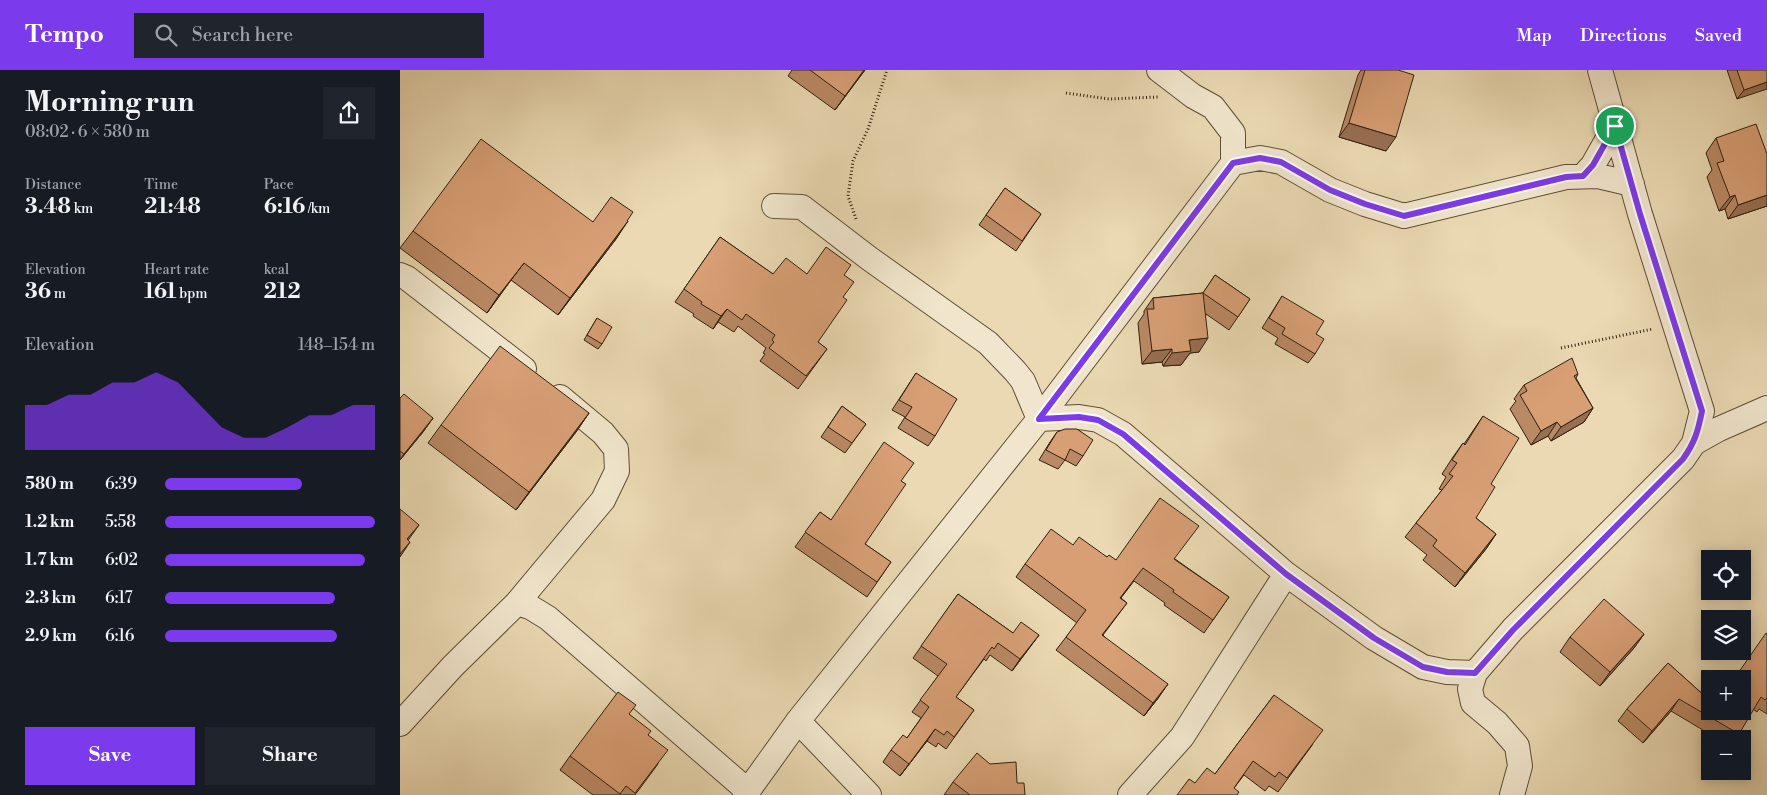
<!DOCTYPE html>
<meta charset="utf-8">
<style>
:root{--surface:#171b24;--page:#20242c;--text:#f1f3f6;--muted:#9ea1a6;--accent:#7c3aed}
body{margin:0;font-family:"Libre Bodoni",serif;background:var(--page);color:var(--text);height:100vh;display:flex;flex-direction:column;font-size:19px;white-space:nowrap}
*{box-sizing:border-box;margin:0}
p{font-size:16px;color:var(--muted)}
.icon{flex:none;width:28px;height:28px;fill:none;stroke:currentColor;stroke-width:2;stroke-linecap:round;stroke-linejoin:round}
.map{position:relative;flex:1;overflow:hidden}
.details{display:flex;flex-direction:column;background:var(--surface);width:400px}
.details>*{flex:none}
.fabs{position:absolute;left:1301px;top:480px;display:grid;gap:10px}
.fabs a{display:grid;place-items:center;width:50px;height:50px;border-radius:0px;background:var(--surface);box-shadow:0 2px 12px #0003;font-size:25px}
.pin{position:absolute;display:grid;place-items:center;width:42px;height:42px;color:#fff;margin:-21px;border:2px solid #fff;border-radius:50%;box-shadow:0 1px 5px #0007}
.round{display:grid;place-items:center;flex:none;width:52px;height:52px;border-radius:0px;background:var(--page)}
.overview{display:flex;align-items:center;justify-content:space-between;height:85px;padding:0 25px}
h1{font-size:28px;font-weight:800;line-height:38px}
.stats{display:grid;grid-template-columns:repeat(3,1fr);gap:8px;height:85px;padding:5px 25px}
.stats div{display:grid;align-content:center}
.stats b{font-size:21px;font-weight:800}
.stats small{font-size:14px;font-weight:400}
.stats p{font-size:14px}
.chart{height:140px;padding:10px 25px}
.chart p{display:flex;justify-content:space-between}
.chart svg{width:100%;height:90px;margin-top:5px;fill:var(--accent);opacity:.7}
.cta{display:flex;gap:10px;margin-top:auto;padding:10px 25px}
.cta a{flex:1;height:58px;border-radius:0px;background:var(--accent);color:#fff;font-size:20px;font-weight:800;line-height:58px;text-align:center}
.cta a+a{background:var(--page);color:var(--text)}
ul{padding:0 25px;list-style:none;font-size:16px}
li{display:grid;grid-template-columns:80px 60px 1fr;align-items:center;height:38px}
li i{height:12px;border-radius:6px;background:var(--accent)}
header{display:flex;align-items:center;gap:30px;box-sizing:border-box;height:70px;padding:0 25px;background:var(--accent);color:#fff}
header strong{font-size:24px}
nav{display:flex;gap:28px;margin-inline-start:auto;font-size:18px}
.search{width:350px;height:45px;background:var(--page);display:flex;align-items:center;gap:12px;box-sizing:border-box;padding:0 18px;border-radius:0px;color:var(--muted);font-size:19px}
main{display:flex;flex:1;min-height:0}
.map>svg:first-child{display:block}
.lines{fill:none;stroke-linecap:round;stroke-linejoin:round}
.minor-casing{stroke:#5e4e37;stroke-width:26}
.path{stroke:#30200e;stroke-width:3;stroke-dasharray:1 2.5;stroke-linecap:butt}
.minor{stroke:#f1e6cd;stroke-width:24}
.wall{fill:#ba8965;stroke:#30200e}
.shaded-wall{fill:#976f52;stroke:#30200e}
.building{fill:#d89f75;stroke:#30200e}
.route-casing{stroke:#fff;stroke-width:10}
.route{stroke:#7c3aed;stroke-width:6}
</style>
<header>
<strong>Tempo</strong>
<div class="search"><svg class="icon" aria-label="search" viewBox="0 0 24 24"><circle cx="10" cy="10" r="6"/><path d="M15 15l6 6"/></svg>Search here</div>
<nav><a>Map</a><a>Directions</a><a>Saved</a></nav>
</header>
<main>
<section class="details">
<div class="overview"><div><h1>Morning run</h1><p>08:02 · 6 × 580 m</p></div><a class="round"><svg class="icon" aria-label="share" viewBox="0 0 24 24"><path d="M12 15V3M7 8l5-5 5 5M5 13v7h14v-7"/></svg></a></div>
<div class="stats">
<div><p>Distance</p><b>3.48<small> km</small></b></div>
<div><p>Time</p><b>21:48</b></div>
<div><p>Pace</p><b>6:16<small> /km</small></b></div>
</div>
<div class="stats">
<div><p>Elevation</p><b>36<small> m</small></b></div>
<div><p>Heart rate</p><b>161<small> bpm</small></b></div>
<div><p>kcal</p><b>212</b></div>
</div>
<div class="chart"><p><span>Elevation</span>148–154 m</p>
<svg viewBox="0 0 160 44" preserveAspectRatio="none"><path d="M0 44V22L10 22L20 17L30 17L40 11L50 11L60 6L70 11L80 22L90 33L100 38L110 38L120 33L130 27L140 27L150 22L160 22V44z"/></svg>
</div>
<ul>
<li><b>580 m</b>6:39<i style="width:65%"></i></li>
<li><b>1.2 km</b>5:58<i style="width:100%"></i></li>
<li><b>1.7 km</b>6:02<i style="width:95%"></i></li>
<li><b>2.3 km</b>6:17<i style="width:81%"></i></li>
<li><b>2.9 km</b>6:16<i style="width:82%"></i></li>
</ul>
<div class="cta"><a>Save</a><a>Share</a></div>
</section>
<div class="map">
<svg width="1367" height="725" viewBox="0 0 1367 725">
<rect width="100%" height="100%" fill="#ead9b2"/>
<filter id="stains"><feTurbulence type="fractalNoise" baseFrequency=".004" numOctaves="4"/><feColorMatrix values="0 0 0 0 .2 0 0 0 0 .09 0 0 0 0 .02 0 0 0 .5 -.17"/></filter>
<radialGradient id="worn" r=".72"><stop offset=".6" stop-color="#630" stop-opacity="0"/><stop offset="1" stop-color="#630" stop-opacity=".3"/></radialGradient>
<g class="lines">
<defs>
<path id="minor" d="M833 93 860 88 881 92 930 120 965 134 1004 146 1166 107 1198 106 1232 114
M1183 106 1193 95 1215 56
M374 136 402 137 470 189 588 273 615 301 623 311 639 349 679 347 698 350 723 364 886 504 974 568 1023 597 1047 602 1075 603
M0 205 7 208 124 299
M1294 373 1319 359 1367 338
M117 533 130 537 148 548 348 721
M398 651 469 725
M0 654 53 596 117 533 203 430 217 401 216 379 203 363 160 327
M345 725 398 651 639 349 833 93V63L813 37 793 26 759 0
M730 725 782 667 886 504
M1112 725 1120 696 1117 676 1097 653 1073 633 1070 619 1075 603 1113 559 1283 389 1294 373 1302 341 1240 144 1200 0"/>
</defs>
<use href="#minor" class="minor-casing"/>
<path class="path" d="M666 23 709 29 758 27
M456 149 448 126 453 91 468 59 487 0
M1161 278 1253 259"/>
<use href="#minor" class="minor"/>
</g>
<path class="wall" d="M392 0H465L435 40 388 6Z
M961 0H998L986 81 939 67 958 5Z
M1327 0H1367L1337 29Z
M1316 68 1367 84V136L1328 149 1325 139 1319 141 1307 107 1312 100 1306 83Z
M605 118 641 144 616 181 579 155Z
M227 151 216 169 158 245 111 210 87 243 0 178 13 161Z
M320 167 373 204H407L444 205 443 227 418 272 427 279 398 319 360 291 365 284 363 283 366 278 338 256 334 262 318 252 313 259 293 246 294 244 275 232Z
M815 205 850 229 829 260 806 244 799 282 790 283 781 295 763 296 762 292 742 294 738 253 744 244V241L753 228 803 223Z
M882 226 916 264 915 284 908 293 875 274 878 268 862 258Z
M197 248 202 274 198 279 184 270Z
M516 303 535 366 528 376 498 358 505 347 492 340Z
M1178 304 1176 308 1193 338 1184 352 1151 371 1148 366 1131 375 1110 339 1116 331 1114 329 1124 315Z
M0 328 33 348 23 362 0 390Z
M442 336 466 354 445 383 421 367Z
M189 343 176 362 116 440 28 373 41 355Z
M1083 346 1091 414 1076 448 1096 464 1086 479 1055 517 1023 490 1027 485 1005 467 1016 453 1042 420 1039 419 1046 407 1042 404 1053 387 1063 373 1064 374Z
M657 362 683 386 676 396 665 390 658 399 639 390 650 372Z
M501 411 465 474 491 492 467 527 395 477 420 442 431 450Z
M673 475 716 490 775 489 829 527 804 563 764 535 765 533 734 511 721 528 727 533 703 565 759 627 744 646 656 580 677 553 616 507 625 494Z
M558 524 613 563 639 565 612 601 590 585 586 591 584 589 556 627 574 640 546 679 538 673 536 677 527 671 500 706 483 692 491 680 507 668 521 648 512 642 538 606 513 588Z
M1244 564 1234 578 1200 616 1160 582 1170 567Z
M1367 564V644L1359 639 1357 642 1353 639 1336 669H1318L1271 641 1243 673 1218 651 1227 639 1268 593 1306 627 1310 622V641H1342Z
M874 625 913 674 878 722 869 716 865 721 844 705 834 718 795 713 815 704Z
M229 644 248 665 258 694 235 725H193L160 700 170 686Z
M590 694 617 713 625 725H544L553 712Z"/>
<path class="shaded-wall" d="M464 0H465L435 40 445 26Z
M1367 12V19L1337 29 1344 20Z
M949 53 996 67 986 81 939 67Z
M1335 125 1325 139 1319 141 1330 127Z
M1367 125V136L1328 149 1338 135Z
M228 151 216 169 158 245 170 228Z
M124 193 111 210 87 243 99 225Z
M327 239 318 252 313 259 321 246Z
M808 268 799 282 790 283 781 295 763 296 772 283 789 270Z
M772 279 762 292 742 294 752 281Z
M1193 338 1184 352 1151 371 1161 357Z
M189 343 176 362 116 440 129 422Z
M33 348 23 362 0 390V389L4 384Z
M1157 352 1148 366 1131 375 1141 361Z
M19 455 9 469 0 480 7 469Z
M1096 464 1086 479 1055 517 1065 503Z
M10 472 0 487V484Z
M1244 564 1234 578 1200 616 1210 602Z
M639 565 612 601 620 589Z
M768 614 759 627 744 646 753 633Z
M1279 629 1271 641 1243 673 1252 661Z
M535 659 527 671 500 706 509 694Z"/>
<path class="building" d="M410 0H464L445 26Z
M965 0H998L1014 5 996 67 949 53Z
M1337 0H1367V12L1344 20Z
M1356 54 1367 84V125L1338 135 1335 125 1330 127 1317 93 1324 91 1316 68Z
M81 69 193 152 211 127 233 142 227 151H228L170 228 124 193 99 225 13 161Z
M605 118 641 144 622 171 586 145Z
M320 167 373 204 386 188 407 204 426 177 451 195 444 205 454 212 443 227 447 230 418 272 427 279 406 306 369 278 374 272 372 270 375 265 346 244 342 250 327 239 321 246 301 234 302 232 284 219Z
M815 205 850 229 838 247 803 223 808 268 789 270 791 281 772 283V279L752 281 747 239H754L753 228 803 223Z
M882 226 924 251 916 264 924 269 915 284 882 264 885 258 869 248Z
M197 248 212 257 202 274 187 265Z
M100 276 189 343 129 422 41 355Z
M1172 288 1178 304 1174 306 1193 338 1161 357 1157 352 1141 361 1120 325 1127 321 1124 315Z
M516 303 557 329 535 366 505 348 512 337 499 330Z
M4 324 33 348 4 384 0 381V328Z
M442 336 466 354 452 373 428 357Z
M1083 346 1119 368 1091 414 1095 417 1076 448 1096 464 1065 503 1033 476 1037 470 1016 453 1053 406 1049 404 1057 393 1052 390 1063 373 1065 375Z
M665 359H677L693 370 683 386 670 379 665 390 646 380 657 362Z
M484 372 514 393 501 411 506 414 465 474 491 492 477 512 405 462 420 442 431 450Z
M760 428 799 456 774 489 829 527 813 550 773 522 774 520 743 498 720 528 727 533 702 565 768 614 753 633 666 567 686 540 625 494 651 459 673 475 679 467 707 487 709 485 716 490Z
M0 439 19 455 7 469 10 472 0 484Z
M558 524 613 563 621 552 639 565 620 589 598 573 594 579 592 577 556 627 574 640 554 667 547 661 544 665 535 659 509 694 491 680 503 665 507 668 529 637 520 630 547 594 521 576Z
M1204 529 1244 564 1210 602 1170 567Z
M1366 563 1367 564V628L1365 630 1361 627 1339 664 1279 629 1252 661 1227 639 1268 593 1307 628 1310 623V641H1342V609H1334Z
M218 622 236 635 229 644 251 661 248 665 268 680 235 723 226 716 220 724 170 686Z
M874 625 923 660 887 708 879 702 875 707 853 691 834 718 839 722 837 725H777L789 709 795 713 807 698 815 704Z
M577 683 590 694 616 692 617 713H624L625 725H570L553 712Z"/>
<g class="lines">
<defs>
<path id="route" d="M1215 56 1240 144 1302 341C1298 361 1295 372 1283 389L1113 560 1075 603 1047 602 1023 597 974 568 886 504 723 364 698 350 679 347 639 349 833 93 860 88 881 92 930 120 965 134 1004 146 1166 107 1183 106 1193 95Z"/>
</defs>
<use href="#route" class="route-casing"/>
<use href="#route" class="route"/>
</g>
<rect width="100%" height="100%" filter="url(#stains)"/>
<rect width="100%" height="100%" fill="url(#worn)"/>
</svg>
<div class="fabs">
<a><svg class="icon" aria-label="locate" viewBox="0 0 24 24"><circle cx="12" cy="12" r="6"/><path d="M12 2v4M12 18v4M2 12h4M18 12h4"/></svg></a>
<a><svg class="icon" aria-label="layers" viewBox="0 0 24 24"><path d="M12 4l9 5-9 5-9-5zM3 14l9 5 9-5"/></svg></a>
<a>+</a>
<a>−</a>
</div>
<div class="pin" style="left:1215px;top:56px;background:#1e9e55"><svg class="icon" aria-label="arrive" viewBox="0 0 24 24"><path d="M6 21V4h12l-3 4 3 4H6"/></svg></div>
</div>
</main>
